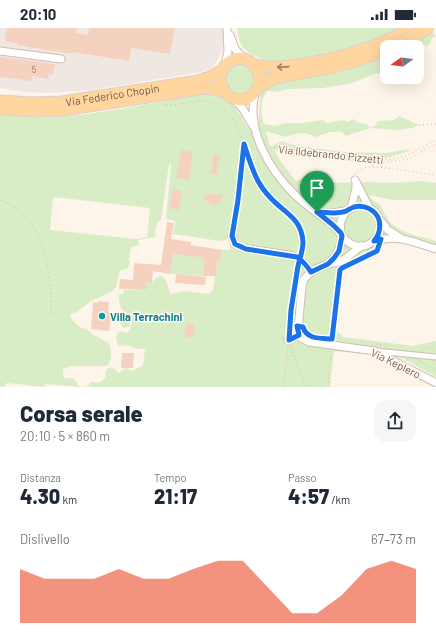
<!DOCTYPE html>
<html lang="it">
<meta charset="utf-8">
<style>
:root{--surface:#fff;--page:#f6f6f7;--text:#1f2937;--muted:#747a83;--accent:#ee6449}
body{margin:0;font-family:Barlow,sans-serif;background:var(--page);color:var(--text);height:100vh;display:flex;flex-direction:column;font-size:15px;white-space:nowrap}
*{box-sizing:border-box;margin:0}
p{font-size:13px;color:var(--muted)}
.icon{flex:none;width:22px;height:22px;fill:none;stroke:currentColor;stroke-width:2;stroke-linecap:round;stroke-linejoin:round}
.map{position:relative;height:359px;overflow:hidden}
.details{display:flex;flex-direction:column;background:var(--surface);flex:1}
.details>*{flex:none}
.needle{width:26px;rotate:255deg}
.controls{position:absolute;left:380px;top:12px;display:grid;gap:8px}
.controls a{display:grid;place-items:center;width:44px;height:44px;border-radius:8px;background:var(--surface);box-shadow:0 4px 16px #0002;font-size:20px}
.pin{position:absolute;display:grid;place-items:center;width:34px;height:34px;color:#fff;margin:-41px -17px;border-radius:50% 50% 50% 0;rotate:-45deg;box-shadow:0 0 4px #0007}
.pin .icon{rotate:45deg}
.round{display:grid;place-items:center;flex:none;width:42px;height:42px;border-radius:12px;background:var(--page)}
.head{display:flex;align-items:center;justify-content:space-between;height:68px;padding:0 20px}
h1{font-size:22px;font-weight:800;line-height:30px}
.stats{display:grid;grid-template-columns:repeat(3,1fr);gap:6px;height:68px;padding:4px 20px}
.stats div{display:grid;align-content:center}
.stats b{font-size:20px;font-weight:800}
.stats small{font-size:11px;font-weight:400}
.stats p{font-size:11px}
.chart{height:112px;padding:8px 20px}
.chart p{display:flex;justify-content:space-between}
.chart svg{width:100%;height:72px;margin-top:4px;fill:var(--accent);opacity:.7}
.status{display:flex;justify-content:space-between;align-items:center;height:28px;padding:0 20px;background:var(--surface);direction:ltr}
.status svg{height:11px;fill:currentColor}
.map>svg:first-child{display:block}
.industrial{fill:#efe8e2}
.green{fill:#d8edc6;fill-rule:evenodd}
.building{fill:#f5d2bf}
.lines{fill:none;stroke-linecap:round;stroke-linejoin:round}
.service-casing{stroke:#d2bbad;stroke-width:5.5}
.pedestrian-casing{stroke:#d2bbad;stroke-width:7}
.minor-casing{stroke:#d2bbad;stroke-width:9}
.primary-casing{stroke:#dad1cc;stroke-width:13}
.path{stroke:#dbb4a1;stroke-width:1;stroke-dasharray:1 3;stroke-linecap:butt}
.service{stroke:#fff;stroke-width:3.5}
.pedestrian{stroke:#fff;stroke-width:5}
.minor{stroke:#fff;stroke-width:7}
.primary{stroke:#ffd69f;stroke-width:11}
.primary-bridge-casing{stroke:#dad1cc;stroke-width:13;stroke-linecap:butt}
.primary-bridge{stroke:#ffd69f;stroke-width:11}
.oneway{stroke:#a37e64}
.route-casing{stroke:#fff;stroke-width:8}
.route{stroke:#1a73e8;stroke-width:5}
.culture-dot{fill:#0f9aa8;stroke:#fff9f1;stroke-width:1.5}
.labels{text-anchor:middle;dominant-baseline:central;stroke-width:3;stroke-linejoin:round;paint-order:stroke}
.number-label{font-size:9px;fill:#9a7767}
.street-label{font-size:11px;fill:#7b594a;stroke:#fff9f1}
.culture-label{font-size:11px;font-weight:bold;fill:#0d838f;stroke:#fff9f1;text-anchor:start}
</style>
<div class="status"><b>20:10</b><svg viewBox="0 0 49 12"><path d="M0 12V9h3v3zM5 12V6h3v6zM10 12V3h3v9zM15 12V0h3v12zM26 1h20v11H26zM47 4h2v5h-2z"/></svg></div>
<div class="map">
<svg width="436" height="359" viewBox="0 0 436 359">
<rect width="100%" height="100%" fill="#fef5ea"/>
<path class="industrial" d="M0 0H224L223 22 216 34 210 41 201 44 92 62 49 65 24 64 0 60Z"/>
<path class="green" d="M237 0H434L431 2 436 8 431 11V14L427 18 419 17 417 14V11L404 18 408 19H387V47L376 45 353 55 323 60 289 61 276 64 267 63C260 72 260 85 264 96L275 98 286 95H303L323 92 326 95C333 95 340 90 348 94L353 91 359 95 367 96 370 100 375 98 378 93 394 92 399 88 419 97 413 100 396 102 370 100 346 108 342 104H330L316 109 305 105 295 106 285 109 266 103 270 119 282 113 294 117 343 124 385 125 410 121 406 124 373 134H360L300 128 292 129 274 121 281 134 296 153 303 150 340 155 367 154 395 155 420 153 436 155V172H393L369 167C371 172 376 173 380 177 383 182 386 189 390 194 401 206 421 208 436 213V224L402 213H391L343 235 336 302 343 309 413 318 436 313V349L402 330 334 323 330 359H84L88 358 91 354C98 356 102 354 106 349L105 345 107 341 112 339 115 341 118 345 126 340 133 343 143 337 145 321 142 320 137 321 128 317 122 318 118 317 116 311 117 305 121 303 127 305C132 300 132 295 131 288L130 289V298L125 300H123L120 295 121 288 125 286C120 279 118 274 119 266H123L124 262H145L146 254H152L157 249 162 248 165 251 171 266 183 263 209 266 213 262 217 234 204 232 203 248 170 246 173 225 220 233 222 222H230L231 205 226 212 220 213 173 206 175 193 166 191 171 136H169L161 192 157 194 155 209 138 212 139 217 131 219 130 225 118 223 130 225 129 232 130 235C128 240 126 242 120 242L116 259 111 264 91 273 77 284 70 287 72 292 81 300 87 301 92 306 109 315C111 323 113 329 108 337L104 338H70L63 341V347L64 351C73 348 75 352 80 359L45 356 44 359 7 355 4 359H0V87C53 94 102 84 154 75 168 73 205 62 217 66 233 72 240 85 247 99L258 100 263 32C244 22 240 22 237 0ZM53 169 150 180 147 209 136 211 50 202Z
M225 51a15 15 0 1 1 30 0a15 15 0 1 1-30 0Z"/>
<path class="building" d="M7 0H77L76 5 88 7 89 0H175L170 26 131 20 129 33 73 24V26L17 17V15L5 13Z
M0 29 55 36 53 47 49 46 48 51 32 48 31 53 0 49Z
M181 122 193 124 189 152 176 150Z
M214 126 220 127 216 147 211 146Z
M172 161 182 163 179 182 169 180Z
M205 165 222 167 221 174 217 173V177L209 176V173L204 172Z
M167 194 174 195 171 211 191 214V217L222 222 220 233H217L216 248H203L204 230 173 226 170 246 153 243 152 254H146V262L119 261 120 251 133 252 134 235 161 237Z
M176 246 206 249 205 257 175 255Z
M98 273 109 274 108 284H112L109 303 91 301 93 274 98 275Z
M186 295 195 297 193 310 184 308Z
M122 325H134L133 340H121Z"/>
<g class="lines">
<defs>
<path id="service" d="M286 312 294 311 299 307"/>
<path id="pedestrian" d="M376 323 436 329"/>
<path id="minor" d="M230 7 235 21 245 32
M0 23 61 31
M225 37 228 23 227 0
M255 66C246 102 269 141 294 166 305 177 319 186 332 196 340 203 344 215 356 218 369 221 382 208 380 195 375 168 335 175 341 205
M234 71 243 81 253 98
M355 152 370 181
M351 180 356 161V154
M317 184 333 185 346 183
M380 192 388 202 401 210
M232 208 235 216 243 220 294 228 303 234 311 243
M374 213C400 206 412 214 436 221
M361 218 345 231 338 234 328 236 313 242 304 251 302 259 298 301 301 310 309 314 375 323 436 355
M328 235C337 228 341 220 342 208"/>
<g id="primary">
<path d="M253 36C266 41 282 39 296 37 337 32 375 20 412 0"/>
<path d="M259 59C264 37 242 21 226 37 212 51 226 76 245 71 253 69 255 62 261 58 265 54 272 52 277 50 294 45 312 44 329 40 349 36 368 29 387 22"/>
<path id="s1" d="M0 73 33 75 62 74 198 53 210 49 222 42"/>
<path d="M0 81 32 83 63 82 199 61 208 60 223 63"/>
</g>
</defs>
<use href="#service" class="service-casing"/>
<use href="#pedestrian" class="pedestrian-casing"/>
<use href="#minor" class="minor-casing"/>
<use href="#primary" class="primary-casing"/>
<path class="path" d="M163 76C180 82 198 64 219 78 244 94 245 128 258 153 263 161 270 170 277 176 295 193 307 196 302 224
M419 97 436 96
M270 119 360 130 388 132 406 128 436 112
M372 138 375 136 408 131 436 116
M355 146 360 142 367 139H378L436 147
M0 172C45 186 52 247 51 287
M233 201 238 172 244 116
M350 236 377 223 379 219
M289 307 291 282 298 239
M332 311 340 242 345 239
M290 316 293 327 306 359
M376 316 392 318
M421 322 436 317
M420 333 436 342
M284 359 288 317
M328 359 331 324"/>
<use href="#service" class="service"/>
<use href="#pedestrian" class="pedestrian"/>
<use href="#minor" class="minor"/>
<use href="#primary" class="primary"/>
<defs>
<path id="primary-bridge" d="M393 19 429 0"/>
</defs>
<use href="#primary-bridge" class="primary-bridge-casing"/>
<use href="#primary-bridge" class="primary-bridge"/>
</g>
<defs><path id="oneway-shaft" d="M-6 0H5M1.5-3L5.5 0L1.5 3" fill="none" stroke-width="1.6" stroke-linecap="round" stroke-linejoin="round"/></defs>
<use class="oneway" href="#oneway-shaft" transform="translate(283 39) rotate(176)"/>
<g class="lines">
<defs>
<path id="route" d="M317 184 333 197 341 205 342 208 339 223 334 230 328 236 311 244C307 238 303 233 297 229L246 221 235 216 232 208 238 172 244 116C248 128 252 142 258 153 263 162 271 171 278 177 291 188 302 195 303 214 303 222 300 230 298 238L291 282 289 312 299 307 297 298 303 299C307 312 321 310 332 311L340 242 342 240 377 223 381 211 374 213C379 207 381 200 379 192 376 182 364 176 354 179 351 180 348 182 346 183 337 187 326 184 317 184"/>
</defs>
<use href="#route" class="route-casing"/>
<use href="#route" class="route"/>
</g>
<circle class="culture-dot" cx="102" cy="288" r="4"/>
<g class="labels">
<g class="number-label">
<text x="34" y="41">5</text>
</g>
<g class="street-label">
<text stroke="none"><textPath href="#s1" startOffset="113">Via Federico Chopin</textPath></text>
<text transform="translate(331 126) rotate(6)">Via Ildebrando Pizzetti</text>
<text transform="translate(396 335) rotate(26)">Via Keplero</text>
</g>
<g class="culture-label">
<text x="110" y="288">Villa Terrachini</text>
</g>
</g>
</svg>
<div class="controls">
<a><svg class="needle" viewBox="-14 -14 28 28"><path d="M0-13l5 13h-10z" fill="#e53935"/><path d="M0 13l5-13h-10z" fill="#747a83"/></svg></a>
</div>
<div class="pin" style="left:317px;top:184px;background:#1e9e55"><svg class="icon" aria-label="arrive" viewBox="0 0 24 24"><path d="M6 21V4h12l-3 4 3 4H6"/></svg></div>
</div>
<section class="details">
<div class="head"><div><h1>Corsa serale</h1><p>20:10 · 5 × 860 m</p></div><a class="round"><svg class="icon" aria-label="share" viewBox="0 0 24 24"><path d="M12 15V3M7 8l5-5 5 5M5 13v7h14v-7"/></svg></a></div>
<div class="stats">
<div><p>Distanza</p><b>4.30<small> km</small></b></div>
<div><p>Tempo</p><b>21:17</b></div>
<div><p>Passo</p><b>4:57<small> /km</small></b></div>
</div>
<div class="chart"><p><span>Dislivello</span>67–73 m</p>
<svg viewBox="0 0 160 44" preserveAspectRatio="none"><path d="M0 44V11L10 17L20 17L30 17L40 11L50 17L60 17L70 11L80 6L90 6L100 22L110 38L120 38L130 27L140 11L150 6L160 11V44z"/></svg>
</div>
</section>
